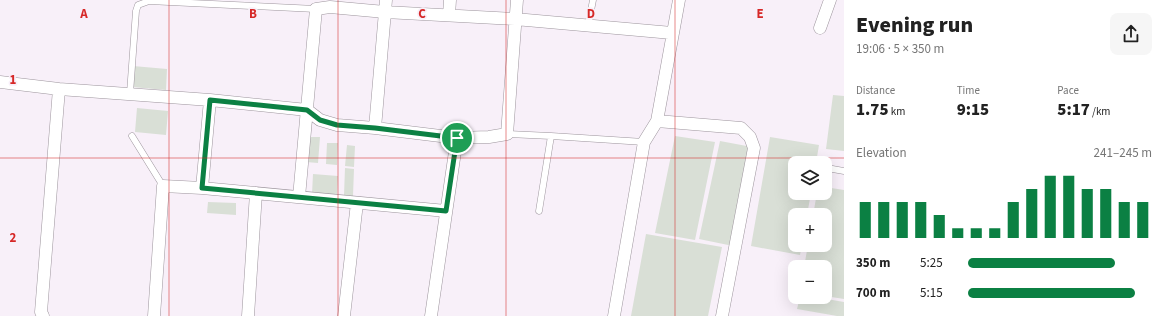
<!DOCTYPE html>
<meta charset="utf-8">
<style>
:root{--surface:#fff;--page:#f6f6f6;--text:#222;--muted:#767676;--accent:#0b8043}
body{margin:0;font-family:"Source Sans 3",sans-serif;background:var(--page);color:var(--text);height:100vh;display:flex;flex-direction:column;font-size:15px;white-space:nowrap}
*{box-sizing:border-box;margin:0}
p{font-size:13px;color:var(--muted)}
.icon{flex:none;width:22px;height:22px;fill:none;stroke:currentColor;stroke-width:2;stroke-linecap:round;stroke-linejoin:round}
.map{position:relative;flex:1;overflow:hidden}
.drawer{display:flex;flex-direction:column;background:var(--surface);width:320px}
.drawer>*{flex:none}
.fabs{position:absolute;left:788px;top:156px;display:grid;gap:8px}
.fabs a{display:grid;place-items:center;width:44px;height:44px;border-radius:8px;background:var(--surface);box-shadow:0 4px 16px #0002;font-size:20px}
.pin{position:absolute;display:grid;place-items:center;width:34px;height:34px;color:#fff;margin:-17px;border:2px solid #fff;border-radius:50%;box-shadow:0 1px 4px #0007}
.round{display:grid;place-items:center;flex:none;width:42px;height:42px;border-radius:8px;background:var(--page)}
.summary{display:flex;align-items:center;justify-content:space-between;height:68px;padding:0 12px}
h1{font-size:22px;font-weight:800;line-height:30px}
.metrics{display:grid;grid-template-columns:repeat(3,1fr);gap:6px;height:68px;padding:4px 12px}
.metrics div{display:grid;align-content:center}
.metrics b{font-size:17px;font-weight:800}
.metrics small{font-size:11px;font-weight:400}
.metrics p{font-size:11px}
.chart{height:112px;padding:8px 12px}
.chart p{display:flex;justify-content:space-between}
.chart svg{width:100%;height:72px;margin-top:4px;stroke:var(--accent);stroke-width:6}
ul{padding:0 12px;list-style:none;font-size:13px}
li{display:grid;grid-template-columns:64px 48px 1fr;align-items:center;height:30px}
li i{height:10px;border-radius:5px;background:var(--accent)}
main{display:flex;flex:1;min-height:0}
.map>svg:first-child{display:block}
.building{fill:#d9dfd6}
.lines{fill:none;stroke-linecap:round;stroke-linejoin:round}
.service-casing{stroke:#9d959d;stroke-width:7}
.minor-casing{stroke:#9d959d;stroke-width:13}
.service{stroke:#fff;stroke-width:6}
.minor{stroke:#fff;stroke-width:12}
.route-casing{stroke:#fff;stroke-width:8}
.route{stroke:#0b8043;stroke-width:5}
.grid{fill:none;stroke:#d62828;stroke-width:1;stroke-opacity:0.55}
.grid-label{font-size:13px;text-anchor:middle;font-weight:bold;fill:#d62828;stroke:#f8f0f9;stroke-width:3.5;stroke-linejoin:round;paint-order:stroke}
</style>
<main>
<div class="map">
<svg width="844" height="316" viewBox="0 0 844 316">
<rect width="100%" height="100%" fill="#f8f0f9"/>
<path class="building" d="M133 66 167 69 166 90 132 87Z
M833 95 844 96V151L826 149Z
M137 108 168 111 166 135 135 132Z
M675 136 715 142 695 240 655 233Z
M308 137H320L318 163 306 162Z
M770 137 819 145 816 163H795V193H811L807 215H795V245H802L800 255 751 246Z
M720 141 752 147 733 246 699 239Z
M327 143H338L337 165 326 164Z
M347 145 355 146 354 167 345 166Z
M345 168 354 169 353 196 344 195Z
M313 174 338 176 337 195 312 194Z
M825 187 844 190V299L825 296V267H804L808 245H825V215H813L817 193H825Z
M208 202 236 203V215L207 213Z
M646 234 722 247 708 316H631Z
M800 297H815L844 302V316H837L797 309Z"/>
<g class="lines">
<defs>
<path id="service" d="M588 26 593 0
M130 93 136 11 138 5 149 1 316 9
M507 134 551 136
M132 136 163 186
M827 168 844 171
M539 211 551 136 644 142"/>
<path id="minor" d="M449 15 450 0
M820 28 830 0
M0 82 59 89 210 100 307 110 320 120 337 125 375 128 457 138 489 137 507 134 517 0
M657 121 741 128 750 137 754 148 722 316
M375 128 386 0
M202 188 210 100
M299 197 316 9 330 7 385 12 515 19 672 33
M43 316 41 312 59 89
M154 316 163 186 202 188 446 211
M248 316 256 193
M344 316 357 203
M431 316C440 257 448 197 457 138
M614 316 644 142 657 121 679 0"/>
</defs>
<use href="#service" class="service-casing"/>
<use href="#minor" class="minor-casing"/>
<use href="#service" class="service"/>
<use href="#minor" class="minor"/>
</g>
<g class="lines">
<defs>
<path id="route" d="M210 100 307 110 320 120 337 125 375 128 457 138 446 211 202 188Z"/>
</defs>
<use href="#route" class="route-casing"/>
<use href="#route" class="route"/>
</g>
<path class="grid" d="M169 0V316M338 0V316M506 0V316M675 0V316M0 158H844"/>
<g class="grid-label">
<text x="84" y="18">A</text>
<text x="253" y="18">B</text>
<text x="422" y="18">C</text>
<text x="591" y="18">D</text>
<text x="760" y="18">E</text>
<text x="13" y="84">1</text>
<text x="13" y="242">2</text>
</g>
</svg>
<div class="fabs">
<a><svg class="icon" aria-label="layers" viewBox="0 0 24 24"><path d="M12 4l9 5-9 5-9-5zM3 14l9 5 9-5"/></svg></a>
<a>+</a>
<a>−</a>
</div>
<div class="pin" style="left:457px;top:138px;background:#1e9e55"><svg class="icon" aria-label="arrive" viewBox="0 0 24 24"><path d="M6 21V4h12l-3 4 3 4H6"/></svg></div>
</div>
<section class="drawer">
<div class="summary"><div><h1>Evening run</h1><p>19:06 · 5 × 350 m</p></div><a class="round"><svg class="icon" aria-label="share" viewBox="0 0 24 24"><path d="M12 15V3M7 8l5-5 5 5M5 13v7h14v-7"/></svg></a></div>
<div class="metrics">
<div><p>Distance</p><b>1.75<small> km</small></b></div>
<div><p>Time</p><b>9:15</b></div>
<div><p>Pace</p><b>5:17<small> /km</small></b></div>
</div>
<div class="chart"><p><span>Elevation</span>241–245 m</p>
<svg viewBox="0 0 160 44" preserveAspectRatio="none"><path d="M5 44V22M15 44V22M25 44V22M35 44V22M45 44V30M55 44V38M65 44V38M75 44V38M85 44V22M95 44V14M105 44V6M115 44V6M125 44V14M135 44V14M145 44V22M155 44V22"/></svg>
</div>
<ul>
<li><b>350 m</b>5:25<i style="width:80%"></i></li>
<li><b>700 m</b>5:15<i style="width:91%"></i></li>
</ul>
</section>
</main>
